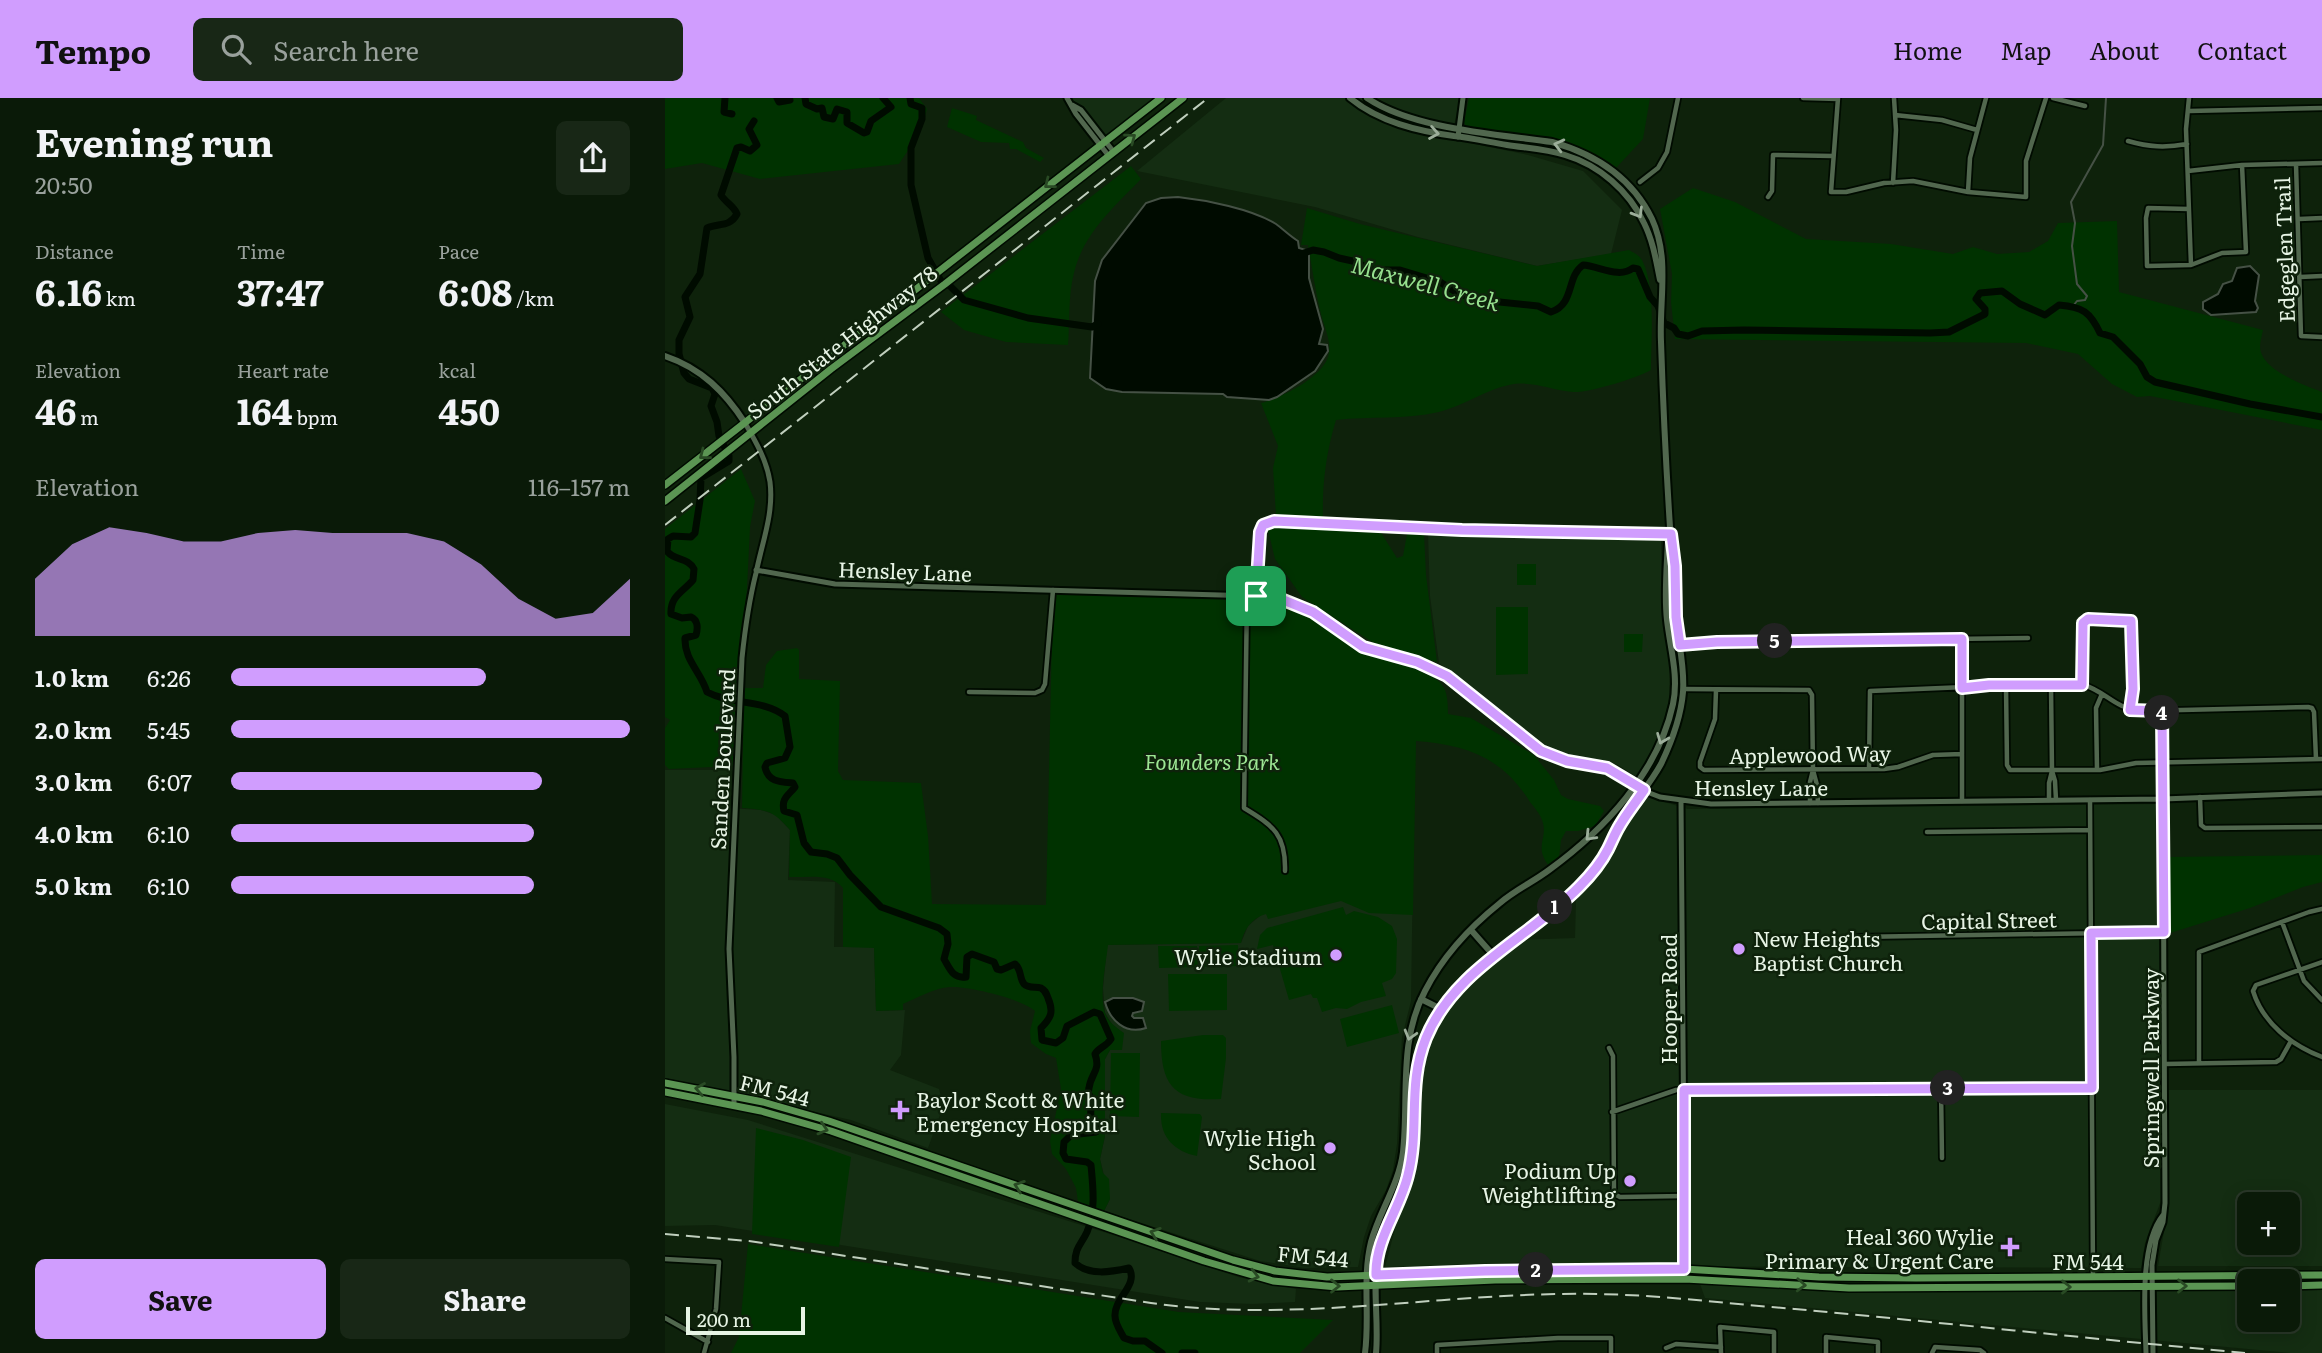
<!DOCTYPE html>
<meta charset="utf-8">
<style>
:root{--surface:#0a1a08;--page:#182716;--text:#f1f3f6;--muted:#99a19c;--line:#2a3829;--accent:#d09dfe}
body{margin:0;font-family:Literata,serif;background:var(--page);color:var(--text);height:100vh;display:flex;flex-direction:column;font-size:26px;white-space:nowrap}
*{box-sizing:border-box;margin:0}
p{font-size:23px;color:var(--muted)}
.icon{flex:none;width:38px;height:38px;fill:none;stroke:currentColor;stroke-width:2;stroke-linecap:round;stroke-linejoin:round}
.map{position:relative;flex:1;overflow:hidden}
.drawer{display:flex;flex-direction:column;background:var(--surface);width:665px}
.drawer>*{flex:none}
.tools{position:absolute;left:1572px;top:1094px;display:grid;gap:14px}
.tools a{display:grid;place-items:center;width:63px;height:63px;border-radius:10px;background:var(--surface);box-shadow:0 4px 18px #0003,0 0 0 2px var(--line);font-size:35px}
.scale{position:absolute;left:21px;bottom:18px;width:119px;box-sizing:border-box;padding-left:7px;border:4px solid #e7f4e5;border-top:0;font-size:19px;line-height:24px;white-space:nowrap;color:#e7f4e5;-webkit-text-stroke:5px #0e220b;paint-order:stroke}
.pin{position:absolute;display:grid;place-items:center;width:60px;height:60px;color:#fff;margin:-30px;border-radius:14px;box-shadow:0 4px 10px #0006}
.km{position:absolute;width:35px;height:35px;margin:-18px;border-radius:50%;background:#222;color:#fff;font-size:19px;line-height:35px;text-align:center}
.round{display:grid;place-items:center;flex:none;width:74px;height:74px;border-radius:10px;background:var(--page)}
.overview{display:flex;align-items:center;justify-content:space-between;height:119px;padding:0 35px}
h1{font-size:38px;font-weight:700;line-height:52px}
.metrics{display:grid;grid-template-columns:repeat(3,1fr);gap:10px;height:119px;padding:7px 35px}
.metrics div{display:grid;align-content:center}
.metrics b{font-size:35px;font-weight:700}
.metrics small{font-size:19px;font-weight:400}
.metrics p{font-size:19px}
.chart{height:196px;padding:14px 35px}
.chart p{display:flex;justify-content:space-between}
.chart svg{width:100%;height:126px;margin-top:7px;fill:var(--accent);opacity:.7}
.cta{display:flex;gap:14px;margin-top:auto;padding:14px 35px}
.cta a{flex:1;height:80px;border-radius:10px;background:var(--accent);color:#111;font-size:28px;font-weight:700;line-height:80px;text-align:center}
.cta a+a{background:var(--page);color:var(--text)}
ul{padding:0 35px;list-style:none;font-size:23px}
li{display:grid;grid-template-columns:112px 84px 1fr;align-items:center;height:52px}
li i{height:18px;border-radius:9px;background:var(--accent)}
header{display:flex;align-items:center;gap:42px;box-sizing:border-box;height:98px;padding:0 35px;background:var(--accent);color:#111}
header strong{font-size:33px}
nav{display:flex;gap:38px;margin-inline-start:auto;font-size:24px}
.search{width:490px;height:63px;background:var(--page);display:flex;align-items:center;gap:18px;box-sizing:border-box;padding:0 24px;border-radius:10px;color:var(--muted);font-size:26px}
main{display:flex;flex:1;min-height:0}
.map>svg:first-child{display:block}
.built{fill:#142d12;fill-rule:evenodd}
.green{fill:#003200}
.water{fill:#000b00;stroke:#455145;stroke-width:2}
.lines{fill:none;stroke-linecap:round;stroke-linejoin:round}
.stream{stroke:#455145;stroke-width:2}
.river{stroke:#000b00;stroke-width:7}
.minor-casing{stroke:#000b00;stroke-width:8}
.tertiary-casing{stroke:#000b00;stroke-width:9}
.secondary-casing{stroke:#000b00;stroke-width:10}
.primary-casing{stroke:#000b00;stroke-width:10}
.minor{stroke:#51674e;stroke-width:4.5}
.tertiary{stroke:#51674e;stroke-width:5}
.secondary{stroke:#51674e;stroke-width:6}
.primary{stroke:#5b9553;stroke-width:7}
.rail{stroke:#c0cfbe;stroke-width:2;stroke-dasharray:14 7;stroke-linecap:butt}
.oneway{stroke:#9cae9a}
.oneway2{stroke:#294a24}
.route-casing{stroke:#fff;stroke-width:14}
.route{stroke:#d09dfe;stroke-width:9}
.poi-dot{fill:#d09dfe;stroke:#0e220b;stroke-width:2.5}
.labels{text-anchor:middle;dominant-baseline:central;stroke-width:5;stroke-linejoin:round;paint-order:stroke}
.street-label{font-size:21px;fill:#e7f4e5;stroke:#0e220b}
.park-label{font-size:21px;font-style:italic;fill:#9ce693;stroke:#0e220b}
.poi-label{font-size:21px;fill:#e7f4e5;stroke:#0e220b;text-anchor:end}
.water-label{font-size:23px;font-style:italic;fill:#96e08e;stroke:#0e220b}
</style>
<header>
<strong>Tempo</strong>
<div class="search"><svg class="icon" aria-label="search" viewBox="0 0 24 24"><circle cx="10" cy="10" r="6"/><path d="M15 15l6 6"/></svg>Search here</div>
<nav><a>Home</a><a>Map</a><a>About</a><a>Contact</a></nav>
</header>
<main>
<section class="drawer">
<div class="overview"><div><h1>Evening run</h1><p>20:50</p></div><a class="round"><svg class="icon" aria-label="share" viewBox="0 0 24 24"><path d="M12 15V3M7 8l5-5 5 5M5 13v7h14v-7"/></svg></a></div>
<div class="metrics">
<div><p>Distance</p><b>6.16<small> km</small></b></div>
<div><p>Time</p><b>37:47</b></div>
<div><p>Pace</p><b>6:08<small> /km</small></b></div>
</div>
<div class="metrics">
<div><p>Elevation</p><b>46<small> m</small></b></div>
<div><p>Heart rate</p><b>164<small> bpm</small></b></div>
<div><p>kcal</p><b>450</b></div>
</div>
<div class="chart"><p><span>Elevation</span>116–157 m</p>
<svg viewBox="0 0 160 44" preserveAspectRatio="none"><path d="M0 44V24L10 12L20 6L30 8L40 11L50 11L60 8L70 7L80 8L90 8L100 8L110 11L120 19L130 31L140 38L150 36L160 24V44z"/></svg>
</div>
<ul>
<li><b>1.0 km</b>6:26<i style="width:64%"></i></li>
<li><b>2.0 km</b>5:45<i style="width:100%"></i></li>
<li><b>3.0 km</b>6:07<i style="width:78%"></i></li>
<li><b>4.0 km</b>6:10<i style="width:76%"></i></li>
<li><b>5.0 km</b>6:10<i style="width:76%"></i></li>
</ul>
<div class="cta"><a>Save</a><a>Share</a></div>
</section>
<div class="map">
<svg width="1657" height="1255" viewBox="0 0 1657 1255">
<rect width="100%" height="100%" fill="#0e220b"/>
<path class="built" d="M407 0H490L435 42Z
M561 0H795L786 41 863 57 918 73 957 112 946 156 872 168 753 139 650 109 472 73Z
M763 435 996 439 997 510 1005 568 1004 602 995 636 974 677 972 679 953 667 942 664 896 656 875 647 774 565 765 498Z
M0 672H64L65 710 96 712 111 717 125 732 123 782 170 784 169 849H209L211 913 240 912 236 957 225 972 274 991 277 1002 280 1003 263 1050 186 1022 0 980Z
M979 698 1023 711 1495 706 1497 1100 1480 1145 1476 1170 917 1168 870 1164 720 1169 733 1120 746 1091 752 1061 755 989 761 963 759 955 772 926 794 893 854 842 910 840 911 803Z
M748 768 746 903 737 939 732 1046 728 1072 721 1092 706 1118 699 1139 693 1169 640 1170 595 1163 439 1113 445 1101 435 1061 440 1038V961L445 952H455L447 926 440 915 438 890 442 847 576 845 583 828 596 817Z
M1503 992H1657V1168H1493L1503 1110ZM1584 1106H1622V1144H1584Z
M0 1006 83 1022 448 1137 573 1179 631 1191 630 1204 588 1206 535 1204 50 1127 0 1128Z
M1035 1186 1191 1192 1584 1191V1222H1622V1190H1657V1255H1625L1040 1200Z"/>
<path class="green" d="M0 0H254L262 11 256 33 234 66 95 81 37 65 0 71Z
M804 0H985L978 41 950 71C914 39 849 37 802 29L799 25Z
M287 10 312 18 311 22 358 44 361 50 379 60 375 64 351 51H345L344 45 316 44 282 29Z
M466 68 476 81C449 109 418 136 409 175 403 197 405 223 403 247L341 244 299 232 276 214Z
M1028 90 1070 104 1141 141 1226 146 1288 156 1308 149 1332 156 1364 154 1383 143 1393 125 1452 123 1454 194 1598 232C1597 237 1595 244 1595 249 1596 272 1639 287 1657 294V332L1485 298 1472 299 1447 286 1413 256 1361 245 1010 241 1006 204 1007 176 995 111Z
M642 110 695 126 872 168 964 152C969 155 974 157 977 162 991 188 986 242 986 272 972 280 924 295 908 294 886 292 867 282 844 287 820 292 798 308 774 314 740 322 705 318 671 322 661 355 657 386 658 421L611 417 608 370 613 348 596 305C616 300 661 278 664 255 666 241 658 226 655 212 650 191 647 169 643 147H636Z
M76 371 90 403 85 429 82 491 71 584 68 668 4 671 0 667V630L5 622 0 619V431Z
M613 425 713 430 732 460 738 458 742 436H759L761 477 772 564 712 547 637 499 610 461 602 428Z
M852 466H871V487H852Z
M388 492 616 501 658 521 693 546 753 564 752 572C779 582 783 589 783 616L806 620 869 657 889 682 896 697 903 701 935 708 939 713 930 728 913 733H901L896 742 894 760 884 768C868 747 884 741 877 722 875 716 869 709 865 704 837 659 801 647 751 643L748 817 704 815 676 803 603 821 601 816C587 820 579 831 576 845L443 847C441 866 434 897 440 915 443 924 452 930 459 935L457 952H445L440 961V1038L435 1061 438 1075 444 1081 445 1101 439 1113 413 1104 411 1090 401 1071 387 1056 385 1043 396 991 391 960 381 956 366 945 365 933 370 913C357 901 304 888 285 889 269 890 252 900 238 906V912L211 913 209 850 178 849V790C165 774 142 780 124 779L125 732C108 712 102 712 77 710L79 590H98L101 567 112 553 132 550 134 552V581L175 583 173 673 178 682 256 685 263 738 267 806 381 807Z
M831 509H863V576L831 577Z
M959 536H978L977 554H959Z
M1657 757V784L1638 789 1585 810 1502 836V759Z
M678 809 681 817 689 813 713 819 727 828 732 841 731 875 727 881 717 885 721 898 696 904 682 911 671 910 657 914 652 900H648L646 896 624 902 608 847 592 851 595 837 602 830Z
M573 847 574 868 535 869 534 848Z
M493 848H532L533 869 494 870Z
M503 876H562V912L504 913Z
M727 907 734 935 682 949 675 921Z
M538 937H558L561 940V960L556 1001C510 1004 496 988 496 943Z
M446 955H475L474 1019 445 1018Z
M496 1015 535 1016 537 1019 532 1058C509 1053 495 1039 496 1015Z
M91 1030 138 1042 186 1059 174 1149 87 1136Z
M83 1146 514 1214 668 1222 635 1255H66L74 1239Z"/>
<path class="water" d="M513 99C541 102 587 111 611 126 618 131 625 138 633 143L634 150 644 153V180L658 231 654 246 662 247 663 253 650 273 612 299 604 302 562 299 558 296 457 294 441 291 425 280 430 183 437 162 481 105 496 100Z
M1585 168 1594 177 1590 203 1593 210 1591 214 1546 217 1538 211V204L1553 196 1558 186 1567 183 1572 170Z
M448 900H468L479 904 477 913 468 915 467 918 469 920H478L481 930C460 937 445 922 440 904Z"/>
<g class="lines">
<path class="stream" d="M1408 208 1412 203 1420 202 1422 198 1412 186 1407 148 1410 125 1406 104 1438 47 1441 0"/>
<path class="river" d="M60 0 59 14 67 16
M112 0 114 4 125 2 124 0
M140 0 141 6 152 11 157 10 159 19 168 21 172 11 182 14V25L199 35 202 34 206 23 226 9 218 0
M245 0 246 6 257 10V21L246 50V87L263 160 276 183 285 188 299 202 363 220 427 229 433 226
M89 23 84 31 92 47 85 53 76 49 72 50 56 97C61 105 69 108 72 116 65 129 54 125 42 130L35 176 20 199 25 219 14 242V256L19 275 24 281 47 290 50 296 46 308 52 324 54 338 64 358V363L36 380 35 402 30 435 26 439 8 438 3 441 2 453C9 463 23 459 29 471L28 482C18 494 5 498 6 516L17 520 26 519C33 522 33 530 31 537L20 540C19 562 36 574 42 594 66 607 98 601 120 618L125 649 120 660 102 665 100 669C103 684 115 684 128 685L130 689C123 698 116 700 119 713L132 717 139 745 146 754 162 756 172 760 185 777 216 809 274 830 282 836 283 846 279 861C285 871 288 881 301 879L302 859 307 856 329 864 332 871 336 872 350 866C357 872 354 880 359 886 364 891 371 888 376 890 381 893 381 895 383 900 389 914 386 920 376 930L377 942 391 945 398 940 402 928 429 914 435 916 446 941C441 949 434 949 430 956 436 973 426 975 424 990 422 1001 423 991 426 1001 427 1006 425 1013 426 1019L433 1025 431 1034 406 1037 399 1044 398 1055 401 1061 422 1064 426 1067C428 1089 431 1113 422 1134 416 1147 410 1149 410 1165 424 1178 446 1174 464 1170 474 1187 449 1200 450 1218 450 1226 456 1234 459 1240L468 1243H480L497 1255
M636 156 648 152 659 154 674 160 692 164 705 172H735L775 184 794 196 825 203 873 208 886 214C910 206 901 179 918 167 934 168 954 181 968 170L973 171 985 199 993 208 999 225 1009 230 1013 236 1023 238 1037 233 1079 232 1265 235 1284 234 1320 216V211L1311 201 1315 195 1337 193 1355 206 1380 217 1394 207C1418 209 1425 214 1435 235L1448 239 1475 266 1482 279 1490 284 1585 306 1657 319
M517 1255H530"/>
<defs>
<path id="minor" d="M1138 0 1173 1
M1173 0 1166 94H1181L1219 85 1248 83 1303 94 1361 99V63L1381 0
M1388 0 1420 8
M1524 0 1521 31 1526 167
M1524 13 1657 10
M1230 17 1277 22 1312 32
M1463 43C1484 49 1500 50 1522 46
M1631 66 1636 238 1657 239
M1523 73 1577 67 1657 65
M975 84 993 70 1002 54 1013 0
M1228 85 1231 32 1229 0
M1303 94 1305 60 1321 0
M1103 99 1107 93 1108 57 1168 58
M1524 111 1483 110 1481 120 1482 168 1526 167 1557 155 1581 154 1577 67
M1634 121 1657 120
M1635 179 1657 178
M582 498 579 710C609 728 621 737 620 773
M591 498 595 434 598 427 609 423 797 432 1006 436
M1297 541V703
M1015 547 1052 544 1363 540
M1341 587 1342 667 1345 672H1435L1471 665 1657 661
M1386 587 1387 673
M1417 587 1418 525 1423 521 1465 522 1467 527 1468 591 1466 612
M1018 591 1144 592 1147 597 1148 672
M1051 592 1050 621 1035 664V669L1039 672 1219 671 1233 669 1268 657 1297 656
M304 594 370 595 377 592 380 586 388 492
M1497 613 1498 701
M1204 671 1205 593 1324 588 1419 587C1441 594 1450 610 1474 613L1643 609 1647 610 1649 614 1651 661
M1432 672 1431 610 1437 596
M1535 699 1536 727 1540 730 1657 729
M1384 702V685L1387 673 1390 683 1391 702
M1425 702 1428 1178
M1145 705V684L1148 672 1152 687 1153 705
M1262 734 1425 732
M1617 824 1639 883 1657 902
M1191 839 1499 834
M1657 864 1591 887 1588 893C1598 925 1626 947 1657 959
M944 950 948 958 949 1096 955 1099 1019 1098
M1534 965V854L1644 814 1657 811
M1500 966 1611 964 1616 961 1626 943
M1276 990 1277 1060
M947 1014 1011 992 1427 990
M0 1161 54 1164 51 1211 39 1255
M0 1220 43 1244
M1001 1250 1011 1246 1056 1249
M772 1255V1247L893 1240H946V1255
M1056 1255 1055 1229 1109 1234V1255
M1161 1255V1239L1213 1244V1255
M1267 1255 1270 1249 1315 1252 1319 1255"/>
<path id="tertiary" d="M402 0 411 16 443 57
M407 7 416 12 448 53
M793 39 798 0
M91 472 170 486 591 498 616 501 648 514 698 549 753 564 782 578 866 647 884 658 942 670 982 694 995 699 1046 706 1498 701 1657 695
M1016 704 1020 1181
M69 1007V959L64 851 77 560C80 531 84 503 91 475 97 445 109 415 105 384 102 363 91 344 80 325
M1481 1255C1480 1217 1474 1147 1498 1117
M1488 1255 1487 1167 1491 1142 1498 1124 1500 1105 1498 701"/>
<path id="secondary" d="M685 0C714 24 753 33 789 38 807 40 824 44 842 47 861 50 881 51 900 57 934 67 964 93 979 125 988 143 991 162 995 182
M702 0C748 31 831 36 887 44 930 56 967 80 987 121 1005 160 994 202 996 244 998 305 1001 368 1005 429 1006 441 1009 452 1010 463 1011 482 1009 500 1011 519 1013 544 1020 568 1018 594 1016 619 1007 643 996 666 984 688 966 707 954 729 941 751 932 773 912 791 862 838 788 873 761 939 743 982 753 1017 746 1061 741 1096 720 1125 713 1159 707 1190 714 1223 711 1255
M0 258C36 270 60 294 80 325
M806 832 829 858
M756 901 776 911
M700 1255C705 1218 697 1181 706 1144 714 1114 734 1086 738 1054 744 999 733 944 760 893 778 858 805 829 835 805 850 792 868 784 884 772 939 732 993 675 1008 606 1014 578 1005 550 1002 522 999 496 1002 468 1003 442L1006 436"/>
<path id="primary" d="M0 387 496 0
M0 403 166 271 280 186 518 0
M0 985 98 1004 164 1023 568 1162 610 1173 662 1179 820 1173 1019 1171 1154 1179 1251 1180 1657 1177
M0 994 96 1013 166 1033 539 1163 608 1183 672 1189 830 1182 1020 1181 1184 1190 1584 1188
M1622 1188 1657 1187"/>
</defs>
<use href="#minor" class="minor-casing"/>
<use href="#tertiary" class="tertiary-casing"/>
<use href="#secondary" class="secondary-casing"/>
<use href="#primary" class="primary-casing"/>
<use href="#minor" class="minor"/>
<use href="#tertiary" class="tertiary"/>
<use href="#secondary" class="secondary"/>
<use href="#primary" class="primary"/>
<path class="rail" d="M0 427 543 0
M0 1136 84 1143 486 1205C634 1226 783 1193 932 1196 998 1197 1064 1206 1130 1211 1280 1225 1430 1241 1580 1255"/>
</g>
<defs><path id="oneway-chevron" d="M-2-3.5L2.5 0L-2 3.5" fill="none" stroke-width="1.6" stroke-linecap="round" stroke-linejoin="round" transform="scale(1.75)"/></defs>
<g class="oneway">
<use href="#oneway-chevron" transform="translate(769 35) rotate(10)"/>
<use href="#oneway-chevron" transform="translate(894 47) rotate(-166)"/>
<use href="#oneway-chevron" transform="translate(973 115) rotate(59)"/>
<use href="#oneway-chevron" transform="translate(997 641) rotate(112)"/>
<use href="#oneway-chevron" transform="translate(925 738) rotate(134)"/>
<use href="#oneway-chevron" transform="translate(745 937) rotate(106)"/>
</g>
<g class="oneway2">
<use href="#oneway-chevron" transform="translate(466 40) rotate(-37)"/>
<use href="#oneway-chevron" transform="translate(384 86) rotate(142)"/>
<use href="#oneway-chevron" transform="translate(39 357) rotate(142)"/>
<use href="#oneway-chevron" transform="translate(35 991) rotate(-170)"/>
<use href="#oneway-chevron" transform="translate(158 1031) rotate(17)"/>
<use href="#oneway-chevron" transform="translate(354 1088) rotate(-161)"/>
<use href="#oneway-chevron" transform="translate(490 1135) rotate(-161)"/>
<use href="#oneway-chevron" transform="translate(589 1178) rotate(14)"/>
<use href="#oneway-chevron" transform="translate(1136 1187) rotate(3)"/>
<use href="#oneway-chevron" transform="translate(670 1188)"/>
<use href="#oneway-chevron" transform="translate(1517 1188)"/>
<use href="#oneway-chevron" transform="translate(1401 1189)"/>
</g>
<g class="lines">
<defs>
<path id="route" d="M609 423 797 432 1006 436 1010 468 1011 519 1015 547 1052 544 1297 541V590L1324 587H1417L1418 525 1423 521 1466 523 1468 591 1465 612 1497 613 1499 834 1426 835 1427 990 1019 992V1171L820 1173 711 1177C710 1141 735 1111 743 1077 755 1030 742 987 761 940 789 871 864 840 914 789 925 778 936 765 943 751 947 743 950 735 955 727 962 715 971 704 979 692L942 670 902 663 876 653 782 578 752 564 698 549 648 514 616 501 591 498 595 434 598 427Z"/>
</defs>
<use href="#route" class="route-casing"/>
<use href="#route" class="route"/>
</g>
<g class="poi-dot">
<circle cx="1074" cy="851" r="7"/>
<circle cx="671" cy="857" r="7"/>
<path d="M231.5 1001.5h7v7h7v7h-7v7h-7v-7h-7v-7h7z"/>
<circle cx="665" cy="1050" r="7"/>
<circle cx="965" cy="1083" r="7"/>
<path d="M1341.5 1138.5h7v7h7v7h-7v7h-7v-7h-7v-7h7z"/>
</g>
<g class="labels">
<g class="street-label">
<text transform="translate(1618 152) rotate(-92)">Edgeglen Trail</text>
<text transform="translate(176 243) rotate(-38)">South State Highway 78</text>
<text transform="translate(240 472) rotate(2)">Hensley Lane</text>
<text transform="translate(1145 655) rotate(-1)">Applewood Way</text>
<text transform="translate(56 661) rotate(-87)">Sanden Boulevard</text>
<text x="1096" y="688">Hensley Lane</text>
<text transform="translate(1324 821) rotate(-1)">Capital Street</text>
<text transform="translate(1002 901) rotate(-90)">Hooper Road</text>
<text transform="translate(1484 970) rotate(-90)">Springwell Parkway</text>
<text transform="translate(110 991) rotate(14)">FM 544</text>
<text transform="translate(648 1157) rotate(5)">FM 544</text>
<text x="1423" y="1162">FM 544</text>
</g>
<g class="park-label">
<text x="547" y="662">Founders Park</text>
</g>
<g class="poi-label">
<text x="1088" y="839" text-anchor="start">New Heights<tspan x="1088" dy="24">Baptist Church</tspan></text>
<text x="657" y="857">Wylie Stadium</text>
<text x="251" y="1000" text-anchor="start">Baylor Scott &amp; White<tspan x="251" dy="24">Emergency Hospital</tspan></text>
<text x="651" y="1038">Wylie High<tspan x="651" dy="24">School</tspan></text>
<text x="951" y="1071">Podium Up<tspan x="951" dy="24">Weightlifting</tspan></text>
<text x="1329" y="1137">Heal 360 Wylie<tspan x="1329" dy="24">Primary &amp; Urgent Care</tspan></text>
</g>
<g class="water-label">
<text transform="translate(761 184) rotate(15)">Maxwell Creek</text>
</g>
</g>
</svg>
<div class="tools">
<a>+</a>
<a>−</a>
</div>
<div class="scale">200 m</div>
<div class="pin" style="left:591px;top:498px;background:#1e9e55"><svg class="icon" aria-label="arrive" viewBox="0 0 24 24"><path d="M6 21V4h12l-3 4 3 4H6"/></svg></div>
<b class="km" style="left:890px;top:809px">1</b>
<b class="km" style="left:871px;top:1172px">2</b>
<b class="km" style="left:1283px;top:990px">3</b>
<b class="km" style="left:1497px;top:615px">4</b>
<b class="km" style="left:1110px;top:543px">5</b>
</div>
</main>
